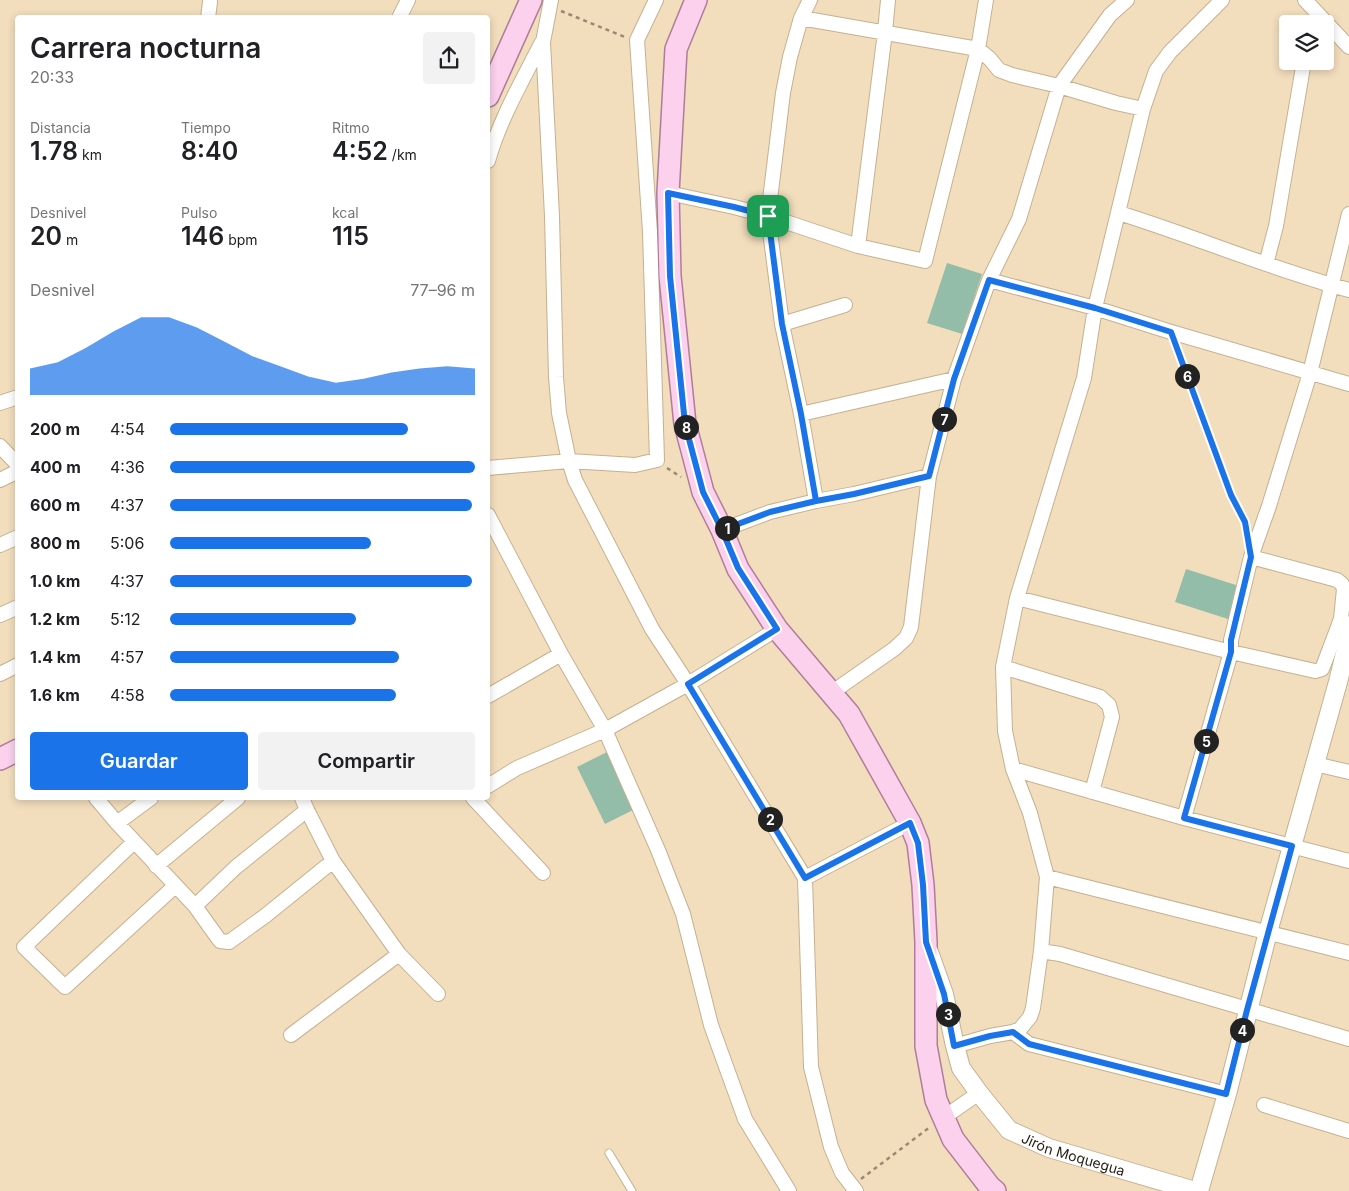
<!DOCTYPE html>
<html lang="es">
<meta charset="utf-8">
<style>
:root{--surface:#fff;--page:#f2f2f2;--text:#202124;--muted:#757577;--accent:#1a73e8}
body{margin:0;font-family:Inter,sans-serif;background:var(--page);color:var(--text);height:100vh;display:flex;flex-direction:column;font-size:19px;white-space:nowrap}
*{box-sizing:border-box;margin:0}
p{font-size:16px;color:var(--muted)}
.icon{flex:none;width:28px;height:28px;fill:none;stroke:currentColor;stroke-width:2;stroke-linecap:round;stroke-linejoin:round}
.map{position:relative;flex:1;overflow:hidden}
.panel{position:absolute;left:15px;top:15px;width:475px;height:785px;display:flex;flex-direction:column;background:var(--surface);border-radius:5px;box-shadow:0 2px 8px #0003}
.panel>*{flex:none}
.fabs{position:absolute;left:1279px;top:15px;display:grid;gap:10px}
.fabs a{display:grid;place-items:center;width:55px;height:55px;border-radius:5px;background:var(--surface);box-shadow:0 2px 8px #0003;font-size:25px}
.pin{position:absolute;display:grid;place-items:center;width:42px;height:42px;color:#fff;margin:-21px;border-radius:10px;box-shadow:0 2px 8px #0006}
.km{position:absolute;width:25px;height:25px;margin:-12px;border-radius:50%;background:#222;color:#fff;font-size:14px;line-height:25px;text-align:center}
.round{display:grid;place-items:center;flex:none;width:52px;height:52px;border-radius:5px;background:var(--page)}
.head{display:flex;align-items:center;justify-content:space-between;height:85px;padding:0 15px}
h1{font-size:28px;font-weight:600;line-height:38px}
.figures{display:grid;grid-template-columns:repeat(3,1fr);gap:8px;height:85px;padding:5px 15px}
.figures div{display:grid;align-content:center}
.figures b{font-size:25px;font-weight:600}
.figures small{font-size:14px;font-weight:400}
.figures p{font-size:14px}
.chart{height:140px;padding:10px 15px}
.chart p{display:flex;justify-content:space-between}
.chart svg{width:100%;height:90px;margin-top:5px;fill:var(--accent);opacity:.7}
.primary-button{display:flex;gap:10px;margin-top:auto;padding:10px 15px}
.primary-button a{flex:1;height:58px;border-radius:5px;background:var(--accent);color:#fff;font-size:20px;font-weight:600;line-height:58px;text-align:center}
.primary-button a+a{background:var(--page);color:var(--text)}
ul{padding:0 15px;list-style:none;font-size:16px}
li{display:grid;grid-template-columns:80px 60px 1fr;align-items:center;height:38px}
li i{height:12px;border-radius:6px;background:var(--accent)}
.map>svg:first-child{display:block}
.garden{fill:#93bda8}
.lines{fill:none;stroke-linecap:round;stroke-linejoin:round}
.service-casing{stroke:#c5b191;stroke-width:9}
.minor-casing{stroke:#c5b191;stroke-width:16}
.tertiary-casing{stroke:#c5b191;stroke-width:20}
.primary-casing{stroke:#ae7e98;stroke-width:24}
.path{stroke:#998a72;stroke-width:2.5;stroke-dasharray:4 4;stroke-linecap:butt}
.service{stroke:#fff;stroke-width:7}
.minor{stroke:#fff;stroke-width:14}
.tertiary{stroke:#fff;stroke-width:18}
.primary{stroke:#fbd1ed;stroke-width:21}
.route-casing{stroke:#fff;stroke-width:10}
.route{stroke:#1a73e8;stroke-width:6}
.labels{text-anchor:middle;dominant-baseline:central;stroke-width:4;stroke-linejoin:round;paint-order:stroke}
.street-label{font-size:14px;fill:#251d11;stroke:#f2ddbd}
</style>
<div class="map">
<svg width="1349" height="1191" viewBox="0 0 1349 1191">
<rect width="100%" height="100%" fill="#f2ddbd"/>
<path class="garden" d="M947 263 982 274 962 334 927 323Z
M1186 569 1242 587 1231 620 1175 602Z
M607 752 635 809 605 824 577 767Z"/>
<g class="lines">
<defs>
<path id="service" d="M609 1153 632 1191"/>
<path id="minor" d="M551 0 543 42 552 216 556 377 559 413 569 461 575 480 652 629 688 684 805 878 811 1067 831 1147 842 1173 856 1191
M810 0 801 18 790 57 783 93 768 216 782 324 801 414 816 501
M1305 0 1349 47
M208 18 210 2
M399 18 408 0
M801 18 978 49 990 59 999 70 1012 75 1059 86 1116 103 1143 109
M488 161C500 119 522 81 542 42
M668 193 734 207 768 216 858 246 925 261 978 49 986 0
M1119 213C1196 237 1271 269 1349 290
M858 246 885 32 888 0
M1266 264 1276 226 1304 61
M989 280 1095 308 1171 332 1349 384
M782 324 845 305
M0 403 18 397
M801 414 954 379
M0 446 18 465
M488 468 569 461 635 465 657 460 650 232 637 40 656 0
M0 480 18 471
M488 515 561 654 605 730 658 850 683 914 711 1025 745 1119 789 1191
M722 530 770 512 816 501 854 494 929 476
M0 545 18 537
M1251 557 1337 580 1342 584 1344 589 1341 619 1349 626
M1017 598 1231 652 1315 671 1322 669 1324 664 1341 619
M0 615 18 607
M1003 667 1100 697 1109 705 1112 717 1092 792
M0 674 18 665
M831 693 894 649 906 638 911 627 929 476 954 379 989 280 1019 219 1059 86 1110 15 1127 0
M488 696 561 654
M1315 764 1349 772
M1013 769 1184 818 1349 861
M488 786 517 768 605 730 688 684 777 629
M96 798 117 823
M151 798 117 823 195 906 220 941 229 942 265 916 333 861
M302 798 307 810 333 861 399 954 438 994
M473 798 543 873
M1184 818 1231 652V640L1251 557 1269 506 1310 373 1349 214
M134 842 24 947 65 987 175 886
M156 866 238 798
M1047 877 1349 953
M805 878 910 823
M195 906 236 867 307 810
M1041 951 1060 954 1349 1039
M1013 1032 1029 1044 1227 1094
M291 1035 399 954
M955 1046 990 1036 1013 1032 1020 1029 1030 1017 1033 1008 1041 951 1047 877 1030 813 1013 769 1005 731 1003 667 1017 598 1084 378 1095 308 1143 109 1156 71 1170 52 1222 0
M1264 1105 1349 1131
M943 1118 979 1093"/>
<g id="tertiary">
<path id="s1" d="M929 952 944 994 955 1046 961 1068 979 1093 1009 1130 1049 1148 1195 1191"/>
<path d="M1199 1191 1227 1094 1268 932 1338 682 1349 637"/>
</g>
<path id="primary" d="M696 0 676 49 668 193 670 276 685 424 703 492 722 530 738 569 777 629 849 714 910 823 918 843 923 885 926 942V1046L936 1100 953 1139 990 1187 995 1191
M488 96 531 0
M0 759 18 750"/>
</defs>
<use href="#service" class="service-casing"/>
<use href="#minor" class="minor-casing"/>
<use href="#tertiary" class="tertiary-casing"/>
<use href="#primary" class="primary-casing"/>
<path class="path" d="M561 11 625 37
M1176 348 1231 495 1245 522 1246 529
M667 468 681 477
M861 1179 930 1127"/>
<use href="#service" class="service"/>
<use href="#minor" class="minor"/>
<use href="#tertiary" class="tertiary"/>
<use href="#primary" class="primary"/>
</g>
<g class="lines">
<defs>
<path id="route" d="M768 216 782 324 801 414 816 501 770 512 722 530 738 568 777 629 688 684 805 878 910 823 918 843 923 885 926 942 944 994 954 1046 990 1036 1013 1032 1029 1044 1226 1094 1247 1010 1292 846 1184 818 1231 652V640L1251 557 1245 522 1231 495 1171 332 1095 308 989 280 954 379 929 476 854 494 816 501 770 512 722 530 703 492 685 424 670 276 668 193 734 207 768 216"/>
</defs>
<use href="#route" class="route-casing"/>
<use href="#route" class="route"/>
</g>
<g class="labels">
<g class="street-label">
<text stroke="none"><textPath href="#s1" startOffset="268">Jirón Moquegua</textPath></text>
</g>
</g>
</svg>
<div class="fabs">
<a><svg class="icon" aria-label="layers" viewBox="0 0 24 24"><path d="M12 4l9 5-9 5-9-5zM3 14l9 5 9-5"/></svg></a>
</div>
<div class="pin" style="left:768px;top:216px;background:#1e9e55"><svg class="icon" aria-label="arrive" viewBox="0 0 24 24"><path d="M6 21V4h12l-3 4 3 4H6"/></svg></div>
<b class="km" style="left:727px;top:528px">1</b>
<b class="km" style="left:770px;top:819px">2</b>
<b class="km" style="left:948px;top:1014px">3</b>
<b class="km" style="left:1242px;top:1030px">4</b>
<b class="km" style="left:1206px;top:741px">5</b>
<b class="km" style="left:1187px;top:376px">6</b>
<b class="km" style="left:944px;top:419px">7</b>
<b class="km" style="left:686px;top:427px">8</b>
<section class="panel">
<div class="head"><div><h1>Carrera nocturna</h1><p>20:33</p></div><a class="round"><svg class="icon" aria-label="share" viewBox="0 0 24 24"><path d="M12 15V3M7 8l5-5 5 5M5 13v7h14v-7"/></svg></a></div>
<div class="figures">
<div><p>Distancia</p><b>1.78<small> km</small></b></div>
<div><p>Tiempo</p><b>8:40</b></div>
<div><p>Ritmo</p><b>4:52<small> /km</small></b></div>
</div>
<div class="figures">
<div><p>Desnivel</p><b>20<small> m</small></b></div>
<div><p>Pulso</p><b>146<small> bpm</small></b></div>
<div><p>kcal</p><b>115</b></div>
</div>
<div class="chart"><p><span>Desnivel</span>77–96 m</p>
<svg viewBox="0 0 160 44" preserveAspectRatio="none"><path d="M0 44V31L10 28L20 21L30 13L40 6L50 6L60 11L70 18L80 25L90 30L100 35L110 38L120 36L130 33L140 31L150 30L160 31V44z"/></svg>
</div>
<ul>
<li><b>200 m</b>4:54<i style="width:78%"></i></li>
<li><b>400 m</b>4:36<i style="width:100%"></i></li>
<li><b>600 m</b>4:37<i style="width:99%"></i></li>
<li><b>800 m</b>5:06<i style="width:66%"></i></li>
<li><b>1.0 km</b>4:37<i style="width:99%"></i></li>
<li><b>1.2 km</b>5:12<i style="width:61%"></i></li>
<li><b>1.4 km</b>4:57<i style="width:75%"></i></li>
<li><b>1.6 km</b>4:58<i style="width:74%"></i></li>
</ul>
<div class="primary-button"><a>Guardar</a><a>Compartir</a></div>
</section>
</div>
